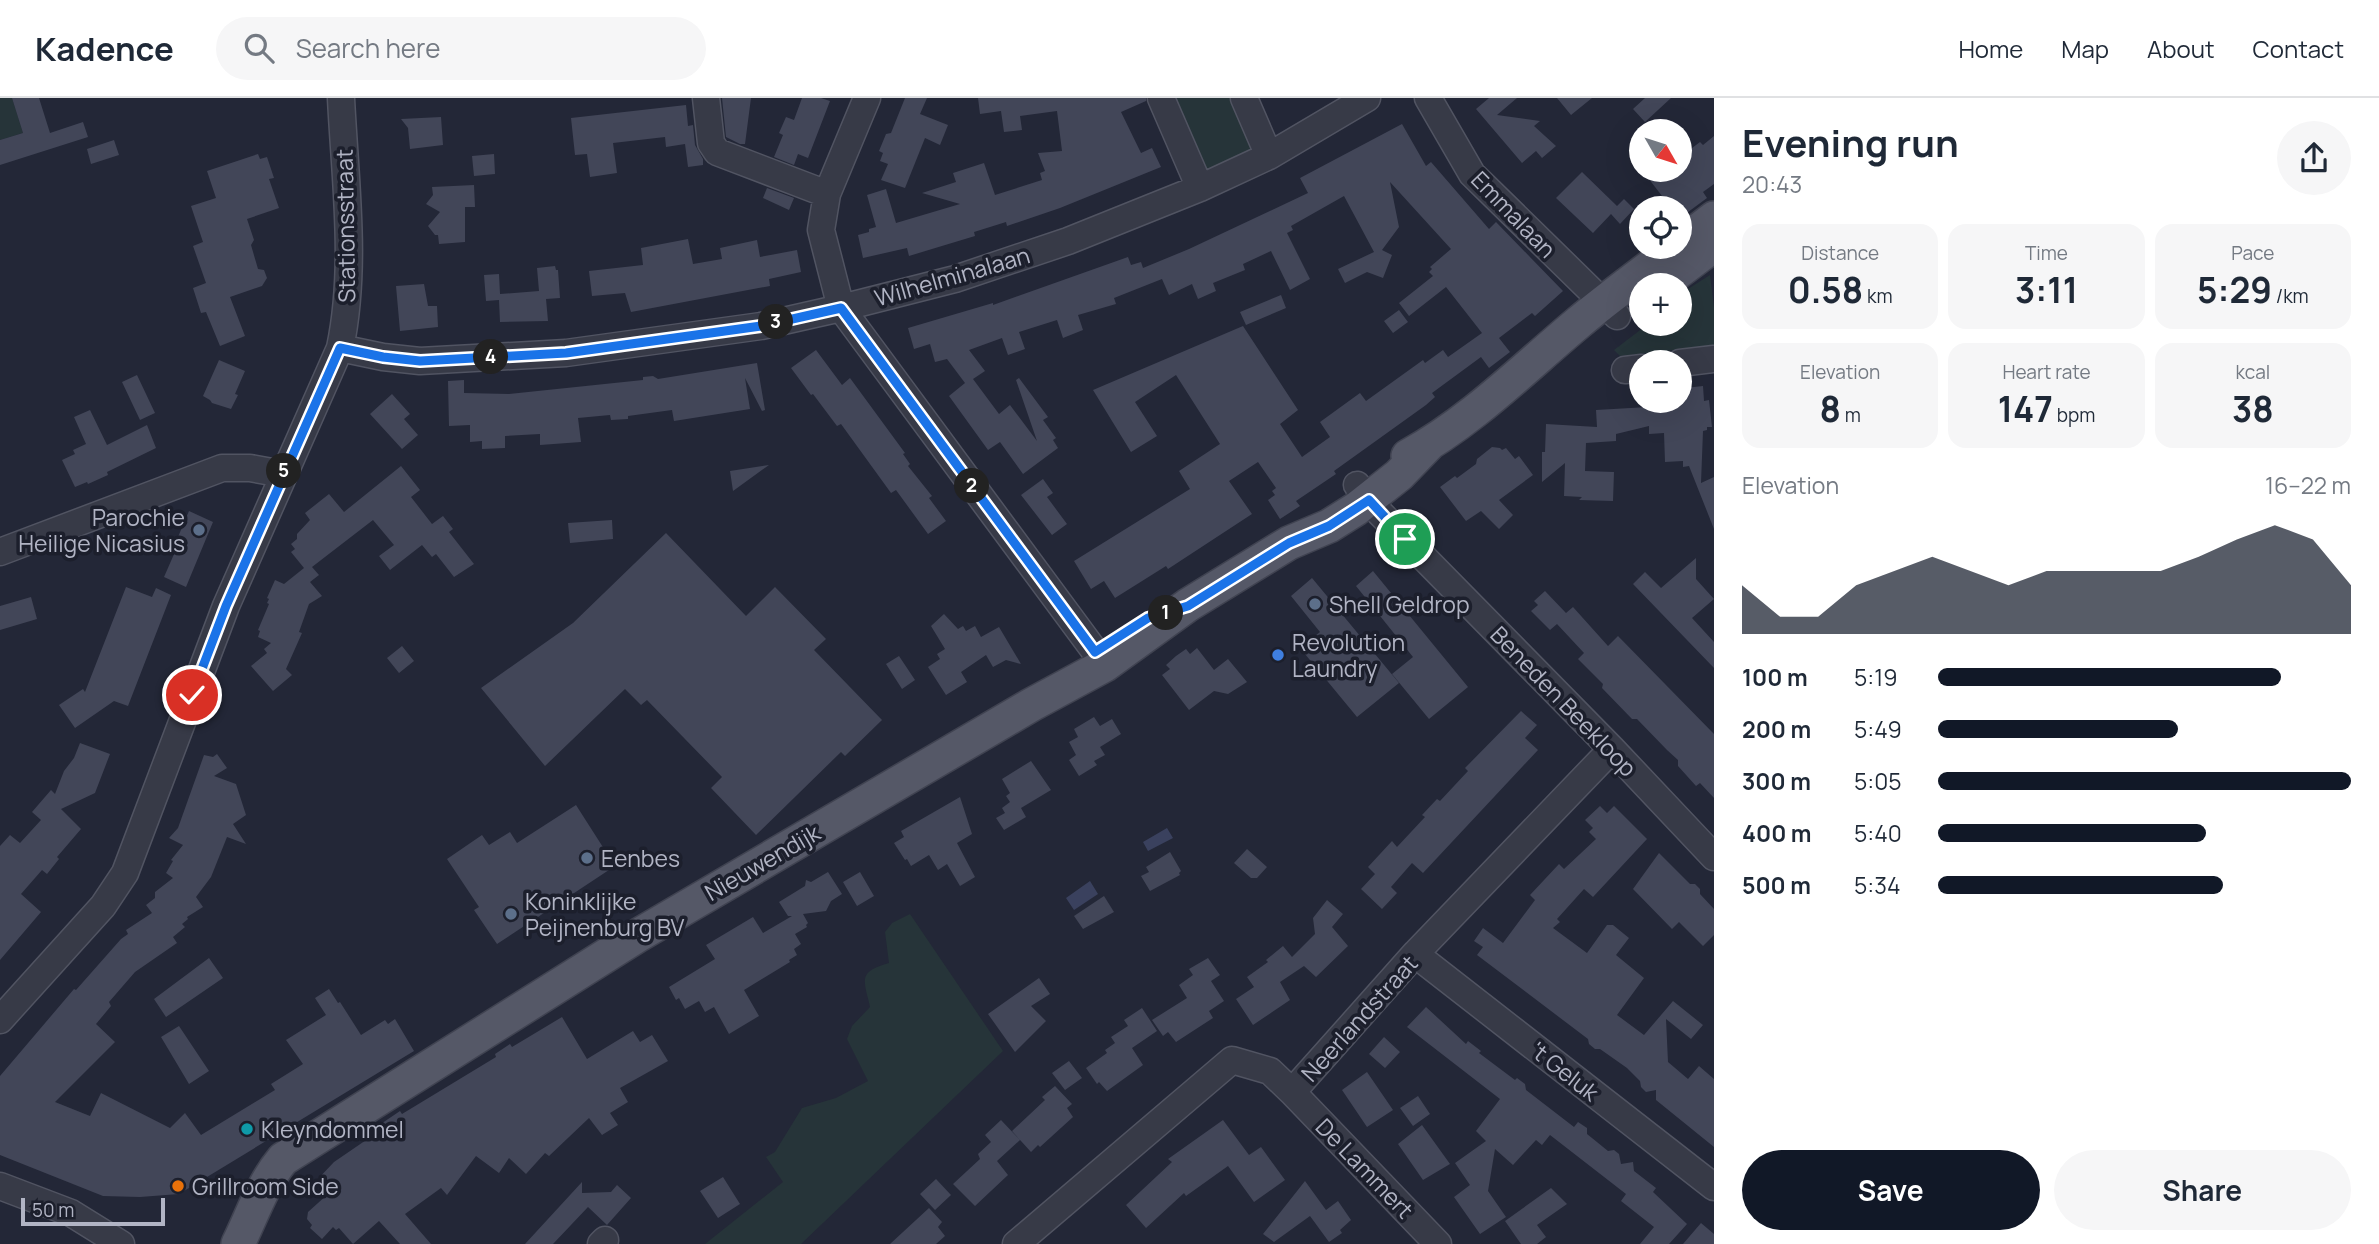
<!DOCTYPE html>
<meta charset="utf-8">
<style>
:root{--surface:#fff;--page:#f6f6f7;--text:#1f2937;--muted:#747a83;--line:#e0e1e3;--accent:#111827}
body{margin:0;font-family:Manrope,sans-serif;background:var(--page);color:var(--text);height:100vh;display:flex;flex-direction:column;font-size:26px;white-space:nowrap}
*{box-sizing:border-box;margin:0}
p{font-size:23px;color:var(--muted)}
.icon{flex:none;width:38px;height:38px;fill:none;stroke:currentColor;stroke-width:2;stroke-linecap:round;stroke-linejoin:round}
.map{position:relative;flex:1;overflow:hidden}
.side{display:flex;flex-direction:column;background:var(--surface);width:665px}
.side>*{flex:none}
.needle{width:46px;rotate:129deg}
.buttons{position:absolute;left:1629px;top:21px;display:grid;gap:14px}
.buttons a{display:grid;place-items:center;width:63px;height:63px;border-radius:50%;background:var(--surface);box-shadow:0 7px 28px #0002;font-size:35px}
.scale{position:absolute;left:21px;bottom:18px;width:144px;box-sizing:border-box;padding-left:7px;border:4px solid #b1b4c4;border-top:0;font-size:19px;line-height:24px;white-space:nowrap;color:#b1b4c4;-webkit-text-stroke:5px #1c1f2c;paint-order:stroke}
.pin{position:absolute;display:grid;place-items:center;width:60px;height:60px;color:#fff;margin:-30px;border:4px solid #fff;border-radius:50%;box-shadow:0 2px 7px #0007}
.km{position:absolute;width:35px;height:35px;margin:-18px;border-radius:50%;background:#222;color:#fff;font-size:19px;line-height:35px;text-align:center}
.round{display:grid;place-items:center;flex:none;width:74px;height:74px;border-radius:37px;background:var(--page)}
.headline{display:flex;align-items:center;justify-content:space-between;height:119px;padding:0 28px}
h1{font-size:38px;font-weight:700;line-height:52px}
.stats{display:grid;grid-template-columns:repeat(3,1fr);gap:10px;height:119px;padding:7px 28px}
.stats div{display:grid;align-content:center;border-radius:18px;background:var(--page);text-align:center}
.stats b{font-size:35px;font-weight:700}
.stats small{font-size:19px;font-weight:400}
.stats p{font-size:19px}
.chart{height:196px;padding:14px 28px}
.chart p{display:flex;justify-content:space-between}
.chart svg{width:100%;height:126px;margin-top:7px;fill:var(--accent);opacity:.7}
.cta{display:flex;gap:14px;margin-top:auto;padding:14px 28px}
.cta a{flex:1;height:80px;border-radius:42px;background:var(--accent);color:#fff;font-size:28px;font-weight:700;line-height:80px;text-align:center}
.cta a+a{background:var(--page);color:var(--text)}
ul{padding:0 28px;list-style:none;font-size:23px}
li{display:grid;grid-template-columns:112px 84px 1fr;align-items:center;height:52px}
li i{height:18px;border-radius:9px;background:var(--accent)}
header{display:flex;align-items:center;gap:42px;box-sizing:border-box;height:98px;padding:0 35px;background:var(--surface);border-bottom:2px solid var(--line)}
header strong{font-size:33px}
nav{display:flex;gap:38px;margin-inline-start:auto;font-size:24px}
.search{width:490px;height:63px;background:var(--page);display:flex;align-items:center;gap:18px;box-sizing:border-box;padding:0 24px;border-radius:38px;color:var(--muted);font-size:26px}
main{display:flex;flex:1;min-height:0}
.map>svg:first-child{display:block}
.green{fill:#263439}
.water{fill:#3a415e}
.building{fill:#424658}
.lines{fill:none;stroke-linecap:round;stroke-linejoin:round}
.minor-casing{stroke:#515462;stroke-width:29}
.major-casing{stroke:#404351;stroke-width:36}
.minor{stroke:#373a47;stroke-width:26}
.major{stroke:#555867;stroke-width:33}
.route-casing{stroke:#fff;stroke-width:14}
.route{stroke:#1a73e8;stroke-width:9}
.service-dot{fill:#5c6f8a;stroke:#1c1f2c;stroke-width:2.5}
.shop-dot{fill:#3f7fe0;stroke:#1c1f2c;stroke-width:2.5}
.culture-dot{fill:#0f9aa8;stroke:#1c1f2c;stroke-width:2.5}
.food-dot{fill:#e8710a;stroke:#1c1f2c;stroke-width:2.5}
.labels{text-anchor:middle;dominant-baseline:central;stroke-width:7;stroke-linejoin:round;paint-order:stroke}
.street-label{font-size:23px;fill:#b1b4c4;stroke:#1c1f2c}
.poi-label{font-size:23px;fill:#b1b4c4;stroke:#1c1f2c;text-anchor:start}
</style>
<header>
<strong>Kadence</strong>
<div class="search"><svg class="icon" aria-label="search" viewBox="0 0 24 24"><circle cx="10" cy="10" r="6"/><path d="M15 15l6 6"/></svg>Search here</div>
<nav><a>Home</a><a>Map</a><a>About</a><a>Contact</a></nav>
</header>
<main>
<div class="map">
<svg width="1714" height="1146" viewBox="0 0 1714 1146">
<rect width="100%" height="100%" fill="#232737"/>
<path class="green" d="M0 0H12L23 35 0 42Z
M1168 0H1232L1256 53 1204 77Z
M1710 177 1714 209V248L1620 258 1614 252 1648 226H1680V196Z
M910 816 1003 953 801 1146H705L783 1084 766 1059 775 1054 802 1010 836 1000 868 983 847 941 852 928 870 909C864 882 857 874 889 865L885 834 892 825Z"/>
<path class="water" d="M1167 730 1173 740 1148 753 1143 744Z
M1090 783 1098 796 1074 812 1066 800Z"/>
<path class="building" d="M12 0H39L50 35 83 24 88 39 0 67V42L23 35Z
M722 0H751L745 46H740L726 39Z
M802 0H821L830 3 808 60 798 56 794 67 774 59 783 37 779 35 786 19 794 22Z
M905 0H927L920 16 948 27 940 47 925 40 905 90 881 82 888 66 880 63 883 55 879 53 886 36 891 35Z
M978 0H1146V3L1121 14 1141 55 1152 50 1161 69 1060 110 1007 128 1006 124 974 134 975 138 932 151 909 158 907 150 863 160 858 137 869 134V131L876 129 867 97 886 91 896 125 960 106 922 95 956 84 953 75 984 65 995 97 1042 82 1040 75 1045 73 1038 55 1062 53 1057 13 1020 18 1022 32 1004 34 1001 13 980 16Z
M1489 0H1517L1497 17 1540 23 1534 28 1556 48 1542 60 1536 53 1522 65 1476 11Z
M1557 0H1592L1571 17Z
M1645 0H1671L1645 24 1633 11Z
M686 7 688 28 693 27 695 47 703 61V67L688 69 685 46 666 49 665 39 613 45 617 75 590 79 587 56 575 57 571 20Z
M441 19 443 47 410 51 408 30 401 21Z
M1402 26 1426 68 1431 64 1489 131 1496 124 1563 193 1535 218 1532 215 1499 240 1510 254 1489 270 1481 259 1432 295 1435 299 1426 307 1334 373 1336 376 1296 403 1300 408 1280 421 1268 402 1275 397 1272 393 1276 390 1258 364 1229 383 1252 416 1168 471 1166 468 1115 500 1104 483 1091 491 1074 463 1190 391 1179 373 1220 346 1176 277 1135 304 1157 338 1131 354 1093 292 1243 228 1298 312 1280 326 1302 359 1330 339 1320 324 1360 295 1366 303 1423 262 1425 265 1443 252 1448 259 1482 235 1446 189 1409 218 1399 205 1433 178 1429 174 1432 171 1430 169 1451 151 1390 84 1399 129 1382 152 1392 157 1383 180 1367 174 1345 185 1338 171 1374 154 1344 98 1291 128 1293 132 1287 135 1310 181 1290 192 1271 153 1243 166 1245 172 1213 185 1216 193 1198 201 1192 186 1169 197 1162 181 1114 200 1116 206 1078 217 1083 232 1063 240 1057 222 1019 234 1025 251 1008 257 1002 240 969 252 985 273 973 281 999 316 1010 307 1037 343 1016 282 1019 280 1048 319 1043 322 1056 340 1053 342 1058 350 1023 376 1000 344 988 352 949 298 965 285 947 261 935 264 930 246 914 251 908 230 993 205V207L1128 159 1131 167 1141 164 1143 170 1189 151 1308 95 1300 80Z
M1714 38V86L1703 94 1707 100 1680 120V110H1647L1662 98 1642 72H1680V59L1700 44 1703 47Z
M114 42 119 57 91 66 87 51Z
M258 56 260 61 267 59 274 80 269 81 279 110 247 121 254 142 251 147 258 171 264 172 267 180 262 188 230 199 245 238 220 248 206 214 201 215 193 190 206 185 193 148 203 144 191 108 216 100 207 73Z
M494 56 495 76 474 78 472 58Z
M1582 74 1617 108 1624 101 1634 111 1620 126 1611 116 1593 135 1556 100Z
M474 87 475 109H465V144L439 146 438 137H435L428 128 440 114 426 106 433 97 432 89Z
M767 90 794 100 789 112 763 100Z
M688 141 693 166 722 161 720 150 757 142 760 159 797 152 801 174 769 181 770 188 631 214 625 195 592 198 589 173 643 167 641 150Z
M555 168 556 172H558L560 200 546 201 548 223 500 224 499 202 486 203 484 177 499 176 500 196 539 193 537 170Z
M424 186 428 208H437L438 229 400 233 396 188Z
M1281 197 1286 210 1246 227 1240 214Z
M1399 212 1408 224 1393 235 1384 223Z
M816 252 842 287 850 280 905 355 903 356 910 366 908 368 932 398 929 400 946 423 928 436 896 392 891 395 841 326 837 328 813 296 811 297 791 270Z
M219 262 245 273 235 296 238 297 231 311 212 305 210 302 203 298Z
M757 265 765 312 762 313 745 280 750 311 674 323 672 312 628 318V321L611 322 610 317 578 320 581 344 540 347V336L505 338V350L482 351V343L470 344V327L449 328 448 283 464 282V295L509 296 643 282V279L653 278 658 281Z
M137 277 155 315 140 322 122 284Z
M1703 288 1704 303 1709 302 1712 329H1707V332L1703 333 1701 385 1714 379V431L1689 368 1683 369V363L1665 364 1664 335 1649 336V328L1616 336V343L1586 345 1585 373 1614 374 1613 403 1579 402 1582 399 1564 398 1565 365 1542 384V354H1545L1546 326 1597 329 1596 312 1648 309V303H1686L1685 290Z
M392 296 410 316 404 321 418 337 402 351 370 316Z
M90 312 107 347 147 327 156 350 107 374 108 377 88 386 87 384 75 389 62 362 75 356 73 352 86 346 74 319Z
M1492 349 1500 350 1502 352 1506 350 1515 361 1519 358 1533 377 1499 402 1513 417 1499 431 1481 413 1466 423 1440 389 1455 378 1457 380 1476 366 1477 361Z
M769 367 733 393 730 373Z
M401 368 420 392 411 399 432 426 443 418 453 431 449 434 474 466 454 479 436 456 432 459 422 447 390 472 379 458 394 447 373 422 312 469 319 477 310 484 322 498 309 506 299 534 302 535 286 571 292 577 273 593 251 568 267 555 264 551 271 545 258 539 260 533 258 532 269 506 267 505 269 501 267 500 275 482 284 486 304 470 291 454 295 451 291 446 297 441V436L310 422 305 415 329 396 344 414Z
M1043 381 1053 395 1047 399 1067 426 1052 437 1021 397Z
M189 413 213 424 186 489 164 479 178 447 175 446Z
M612 422 613 441 570 445 568 425Z
M666 435 746 518 775 489 826 541 814 552 882 622 845 658 841 654 756 737 711 690 722 679 647 602 641 607 625 591 545 668 481 590 573 525Z
M1696 460V481L1714 501 1692 520 1714 544V570L1633 486 1645 474 1661 490Z
M1373 473 1468 589 1429 621 1392 576 1413 559 1356 488Z
M1312 480 1399 585 1357 619 1300 550 1320 534 1291 498Z
M126 489 152 499 156 490 171 497 128 608 114 603 75 630 59 607 83 591 85 594Z
M1545 493 1566 515 1573 509 1608 548 1618 538 1714 636V700L1700 685 1696 688 1678 668V662L1667 652 1637 621H1632L1602 590 1603 586 1578 561 1584 555 1557 526 1550 532 1531 513 1538 507 1534 503Z
M31 499 37 521 0 532V508Z
M944 516 958 531 963 528 966 533 975 528 981 539 999 529 1021 566 1006 562 993 569 986 557 961 574 967 584 946 597 928 569 940 561 937 556 945 551 931 528Z
M402 548 414 563 399 575 387 560Z
M1197 550 1214 572 1228 561 1247 584 1228 596 1214 593 1189 612 1162 577 1170 571 1166 567 1176 558 1186 551 1190 556Z
M899 558 915 582 902 591 886 566Z
M1521 613 1537 627 1525 640 1538 652 1423 775 1412 765 1391 789 1397 795 1382 811 1361 791 1375 776 1368 769 1392 743 1397 749 1425 719 1422 717 1437 701 1440 703 1468 673 1465 670Z
M1094 619 1100 628 1112 621 1121 636 1100 649 1105 657 1094 663 1097 667 1079 678 1069 662 1076 657 1069 644 1078 639 1074 631Z
M80 645 110 656 95 695 61 711 81 731 57 759 59 761 47 776 42 772 21 796 41 814 0 862V748L10 737 20 745 41 722 32 714 51 692 55 696 64 673 74 660Z
M217 656 227 670 214 678 236 686 246 717 233 726 246 746 227 739 211 779 196 799 203 809 187 819 188 821 182 826 185 829 173 839 177 845 135 874 109 904 111 908 96 926 115 944 55 1004 90 1018 101 995 170 1030 185 1015 201 1037 275 992 271 986 303 966 286 942 326 917 315 900 329 891 338 905 340 904 361 937 385 922 388 926 395 921 414 953 179 1096 140 1099 103 1098 0 1057V978L74 891 76 892 121 841 128 836 126 832 152 815 146 807 155 800V794L173 780 166 775 173 763 171 762 183 747 169 740 178 730 204 657 213 659Z
M1031 663 1051 692 1021 710 1026 719 1004 732 996 720 1005 715 1002 710 1010 704 1006 698 1010 695 1002 681Z
M960 699 972 736 957 745 975 779 960 788 947 766 938 772 929 757 911 768 907 761 905 762 894 745 904 739 901 733Z
M576 707 615 768 497 846 474 812 479 809 447 761 482 737 489 747 510 734 517 745Z
M1600 708 1607 715 1614 708 1647 741 1593 799 1584 791 1557 821 1560 824 1553 830 1587 855 1607 827H1613L1629 840 1616 857 1644 880 1617 917 1644 937 1673 903 1703 927 1691 941 1666 921 1668 964 1688 981 1699 968 1714 981V1049L1656 1002V992L1646 994 1641 989 1640 983 1627 970 1600 951H1595L1589 946 1588 941 1477 857 1483 849 1474 843 1483 830 1503 845 1535 802 1530 797 1559 766 1564 771 1596 741 1589 734 1593 730 1585 722Z
M1247 751 1267 769 1257 780H1251L1234 765Z
M1170 754 1181 773 1179 775 1180 777 1150 793 1141 778 1149 774 1146 769Z
M1659 755 1690 786H1695L1700 791V796L1714 811V837L1703 848 1679 824 1672 831 1633 791Z
M828 774 842 796 831 803 826 813 803 816 808 825 806 827 807 829 795 836 801 846 794 851 797 857 789 862 790 864 744 892 759 918 729 936 714 909 705 914 699 903 685 911 679 900 676 902 669 889 715 861 706 847 753 819 763 835 792 818H788L779 804 805 788 806 782 811 784Z
M860 774 874 798 857 808 843 784Z
M1104 798 1114 814 1083 831 1074 818Z
M1327 802 1343 816 1332 829 1348 848 1316 879 1304 868 1280 884 1290 902 1253 927 1236 901 1254 889 1247 879 1268 864 1266 862 1283 848 1292 859 1315 836 1313 820Z
M209 860 223 880 166 919 154 901Z
M1208 860 1220 877 1211 883 1224 903 1209 913 1213 920 1176 944 1168 934 1163 938 1152 922 1187 900 1179 887 1193 877 1189 871Z
M1039 880 1050 896 1031 908 1046 923 1015 954 988 916Z
M1426 909 1466 946 1468 943 1481 953 1479 955 1515 982 1517 980 1525 986 1526 992 1574 1029 1578 1024 1587 1030V1036L1592 1040 1608 1053 1614 1052 1619 1056 1621 1066 1633 1064 1634 1073 1656 1090 1653 1094 1687 1126 1669 1146H1640L1654 1129 1621 1103 1626 1096 1550 1037 1542 1047 1536 1042 1513 1067 1495 1051 1488 1093 1506 1119 1480 1136 1454 1099 1470 1087 1455 1065 1486 1043 1476 1033 1500 1001 1407 929Z
M1142 910 1157 933 1132 950 1143 967 1107 993 1099 984 1097 986 1086 970 1107 955 1105 952 1115 945 1111 939 1128 928 1124 922Z
M562 919 587 961 633 933 640 944 652 937 668 963 620 990 628 1004 610 1015 618 1027 602 1037 589 1020 549 1058 545 1055 526 1076 509 1060 499 1075 476 1058 447 1097 441 1090 405 1116 431 1146H400L379 1123 353 1146 339 1130 336 1132 333 1129 322 1141 310 1130 312 1127 307 1121 308 1114 328 1096 316 1083 334 1064 372 1038 369 1034 400 1013 402 1016 496 959 495 956 510 946 512 949Z
M179 928 209 973 189 986 161 939Z
M1384 939 1400 954 1385 970 1369 956Z
M1069 963 1082 980 1065 992 1052 975Z
M1367 974 1393 1012 1367 1029 1342 992Z
M1055 988 1072 1006 1067 1010 1073 1019 1040 1049 1038 1047 1031 1054 1012 1033 1045 1002 1042 999Z
M1418 998 1430 1016 1413 1028 1400 1010Z
M1001 1022 1020 1042 997 1063 1008 1077 975 1108 953 1086 980 1061 978 1056 991 1044 985 1037Z
M1223 1022 1249 1057 1261 1049 1285 1082 1254 1104 1228 1068 1186 1098 1184 1095 1146 1130 1126 1107 1172 1064 1168 1061Z
M1422 1027 1450 1066 1423 1082 1398 1046Z
M723 1079 740 1106 718 1120 700 1093Z
M936 1081 951 1097 935 1112 920 1096Z
M1305 1083 1326 1112 1338 1103 1351 1122 1340 1132 1342 1135 1329 1144 1310 1118 1274 1144 1263 1136Z
M582 1084V1095L611 1094 617 1087 631 1100 607 1127 588 1109 553 1146H525Z
M1551 1090 1567 1106 1537 1127 1546 1139 1537 1146H1521L1505 1123Z
M929 1110 942 1124 938 1129 945 1138 936 1146H890Z
M1701 1125 1714 1136V1146H1683Z"/>
<g class="lines">
<defs>
<path id="minor" d="M706 0 711 45 717 54 827 96
M867 0 827 96 821 132 841 210 1105 567
M1161 0 1200 90
M1244 0 1269 58
M1428 0 1472 76 1617 218
M340 250 383 259 420 263 566 255 761 228 841 210 955 181 1068 143 1200 90 1269 58 1367 0
M1680 265 1714 261
M1625 272 1642 270
M1357 387 1377 412 1612 651 1714 759
M0 454 222 370H250L283 376
M1415 856 1714 1089
M0 922 103 808 125 775 226 508 340 250C357 169 345 82 341 0
M1292 994 1438 1146
M0 1088 71 1115 121 1146
M601 1146 605 1142
M1016 1146 1232 962 1270 973 1292 994 1415 856 1612 651"/>
<path id="major" d="M1680 146 1714 120
M1661 187 1714 147
M1408 358C1472 323 1523 271 1578 225 1610 198 1644 174 1676 149
M238 1146C252 1118 262 1086 283 1061L637 838 1031 607 1105 567 1188 507 1289 445 1329 428 1356 411 1399 377 1428 347"/>
</defs>
<use href="#minor" class="minor-casing"/>
<use href="#major" class="major-casing"/>
<use href="#minor" class="minor"/>
<use href="#major" class="major"/>
</g>
<g class="lines">
<defs>
<path id="route" d="M192 597 226 508 340 250 383 259 420 263 566 255 761 228 841 210 1095 554 1148 520 1188 508 1289 445 1329 428 1369 402 1405 441"/>
</defs>
<use href="#route" class="route-casing"/>
<use href="#route" class="route"/>
</g>
<g class="service-dot">
<circle cx="199" cy="432" r="7"/>
<circle cx="1315" cy="506" r="7"/>
<circle cx="587" cy="760" r="7"/>
<circle cx="511" cy="816" r="7"/>
</g>
<circle class="shop-dot" cx="1278" cy="557" r="7"/>
<circle class="culture-dot" cx="247" cy="1031" r="7"/>
<circle class="food-dot" cx="178" cy="1088" r="7"/>
<g class="labels">
<g class="street-label">
<text transform="translate(1514 116) rotate(46)">Emmalaan</text>
<text transform="translate(345 128) rotate(-91)">Stationsstraat</text>
<text transform="translate(952 178) rotate(-16)">Wilhelminalaan</text>
<text transform="translate(1564 603) rotate(46)">Beneden Beekloop</text>
<text transform="translate(762 764) rotate(-30)">Nieuwendijk</text>
<text transform="translate(1359 920) rotate(-48)">Neerlandstraat</text>
<text transform="translate(1565 973) rotate(38)">'t Geluk</text>
<text transform="translate(1365 1070) rotate(46)">De Lammert</text>
</g>
<g class="poi-label">
<text x="185" y="419" text-anchor="end">Parochie<tspan x="185" dy="26">Heilige Nicasius</tspan></text>
<text x="1329" y="506">Shell Geldrop</text>
<text x="1292" y="544">Revolution<tspan x="1292" dy="26">Laundry</tspan></text>
<text x="601" y="760">Eenbes</text>
<text x="525" y="803">Koninklijke<tspan x="525" dy="26">Peijnenburg BV</tspan></text>
<text x="261" y="1031">Kleyndommel</text>
<text x="192" y="1088">Grillroom Side</text>
</g>
</g>
</svg>
<div class="buttons">
<a><svg class="needle" viewBox="-14 -14 28 28"><path d="M0-13l5 13h-10z" fill="#e53935"/><path d="M0 13l5-13h-10z" fill="#747a83"/></svg></a>
<a><svg class="icon" aria-label="locate" viewBox="0 0 24 24"><circle cx="12" cy="12" r="6"/><path d="M12 2v4M12 18v4M2 12h4M18 12h4"/></svg></a>
<a>+</a>
<a>−</a>
</div>
<div class="scale">50 m</div>
<div class="pin" style="left:1405px;top:441px;background:#1e9e55"><svg class="icon" aria-label="arrive" viewBox="0 0 24 24"><path d="M6 21V4h12l-3 4 3 4H6"/></svg></div>
<div class="pin" style="left:192px;top:597px;background:#d93025"><svg class="icon" aria-label="check" viewBox="0 0 24 24"><path d="M5 12l5 5 9-10"/></svg></div>
<b class="km" style="left:1166px;top:515px">1</b>
<b class="km" style="left:972px;top:388px">2</b>
<b class="km" style="left:776px;top:224px">3</b>
<b class="km" style="left:491px;top:259px">4</b>
<b class="km" style="left:284px;top:373px">5</b>
</div>
<section class="side">
<div class="headline"><div><h1>Evening run</h1><p>20:43</p></div><a class="round"><svg class="icon" aria-label="share" viewBox="0 0 24 24"><path d="M12 15V3M7 8l5-5 5 5M5 13v7h14v-7"/></svg></a></div>
<div class="stats">
<div><p>Distance</p><b>0.58<small> km</small></b></div>
<div><p>Time</p><b>3:11</b></div>
<div><p>Pace</p><b>5:29<small> /km</small></b></div>
</div>
<div class="stats">
<div><p>Elevation</p><b>8<small> m</small></b></div>
<div><p>Heart rate</p><b>147<small> bpm</small></b></div>
<div><p>kcal</p><b>38</b></div>
</div>
<div class="chart"><p><span>Elevation</span>16–22 m</p>
<svg viewBox="0 0 160 44" preserveAspectRatio="none"><path d="M0 44V27L10 38L20 38L30 27L40 22L50 17L60 22L70 27L80 22L90 22L100 22L110 22L120 17L130 11L140 6L150 11L160 27V44z"/></svg>
</div>
<ul>
<li><b>100 m</b>5:19<i style="width:83%"></i></li>
<li><b>200 m</b>5:49<i style="width:58%"></i></li>
<li><b>300 m</b>5:05<i style="width:100%"></i></li>
<li><b>400 m</b>5:40<i style="width:65%"></i></li>
<li><b>500 m</b>5:34<i style="width:69%"></i></li>
</ul>
<div class="cta"><a>Save</a><a>Share</a></div>
</section>
</main>
